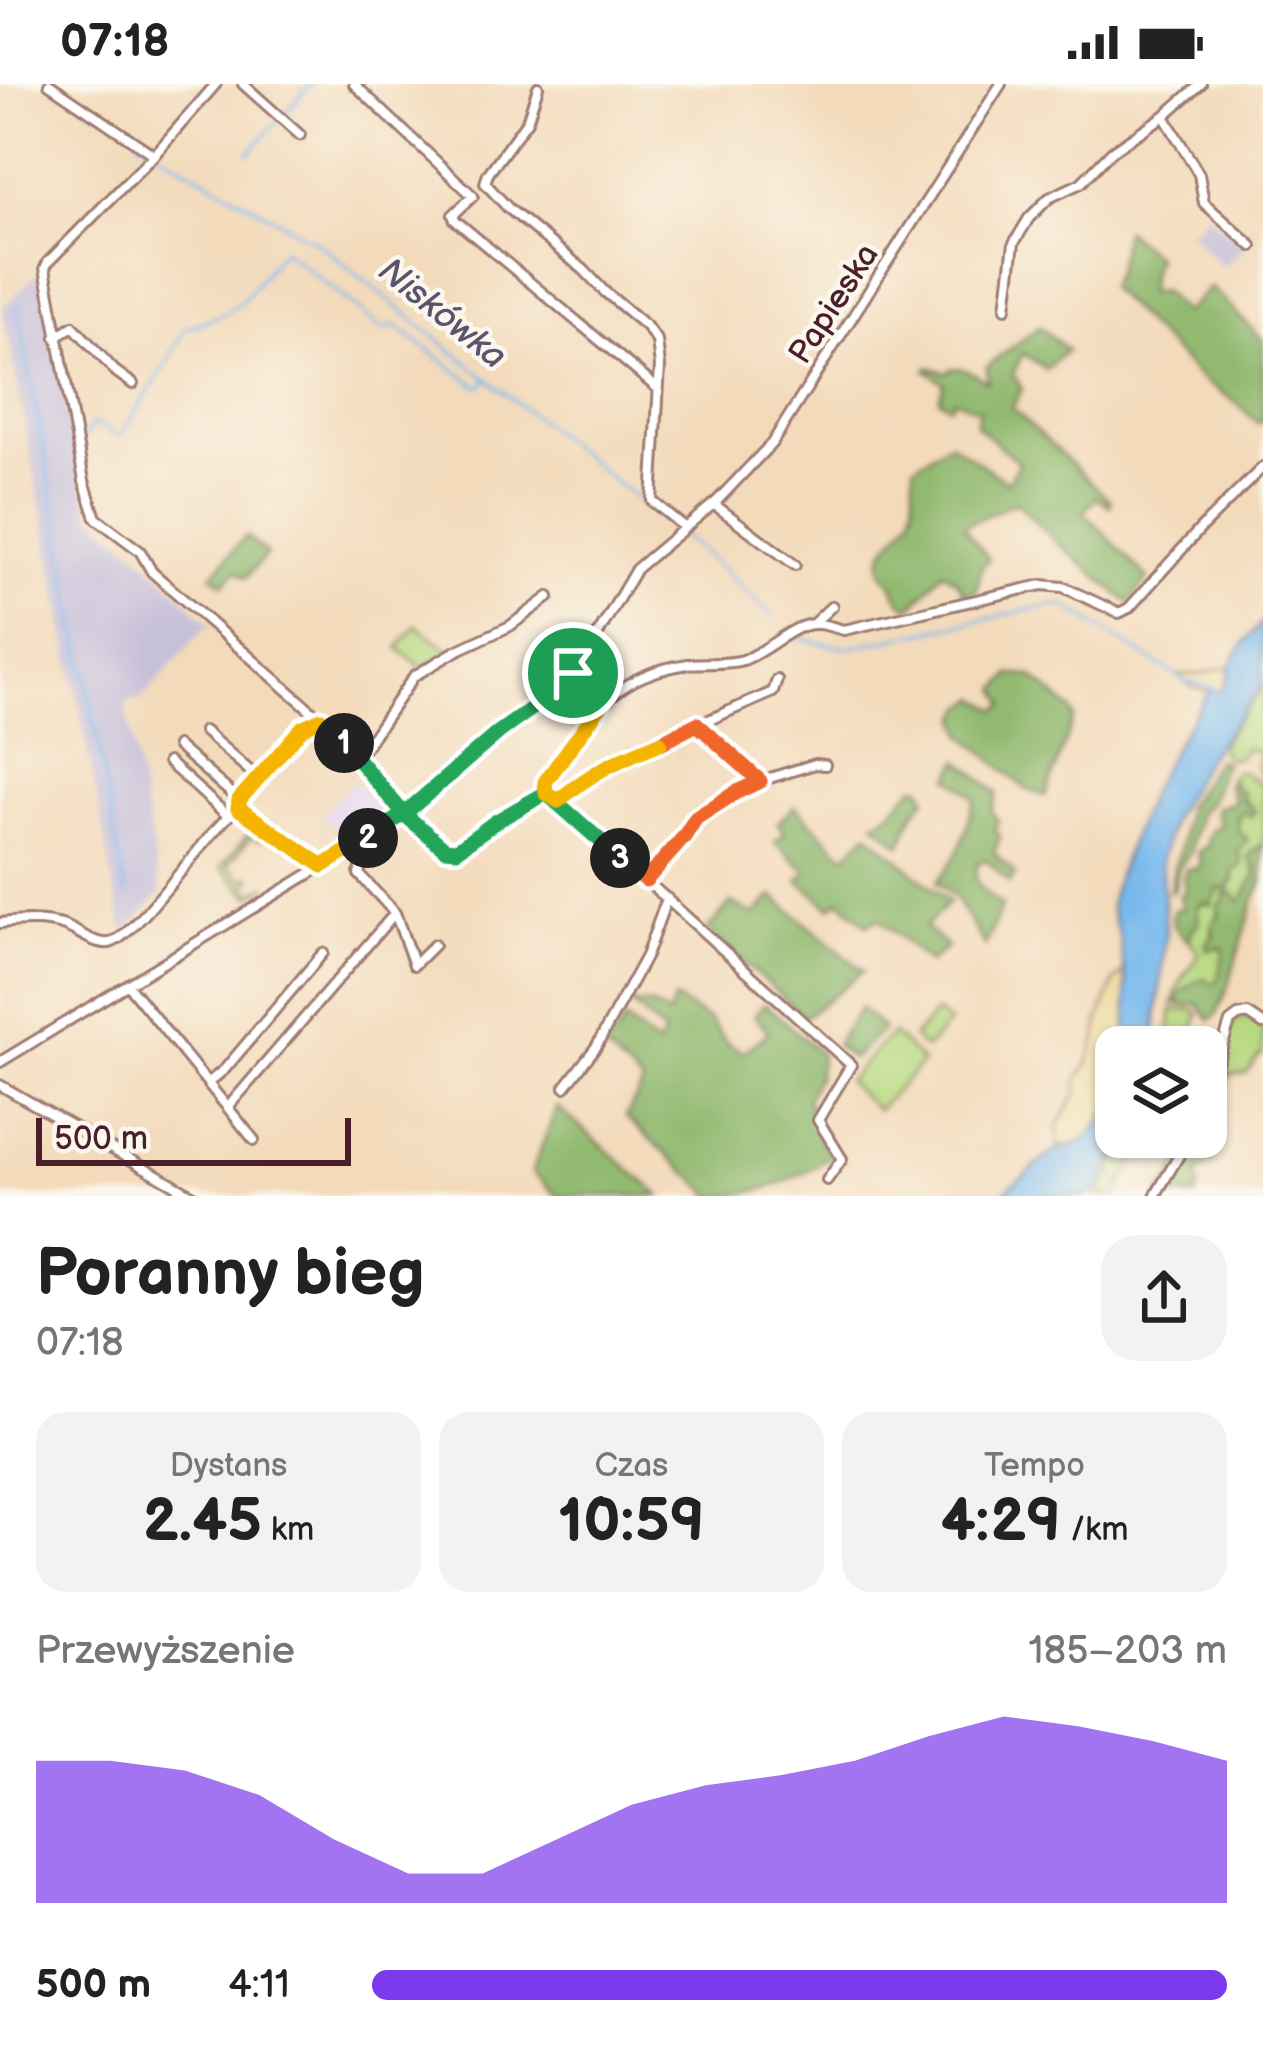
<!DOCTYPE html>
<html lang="pl">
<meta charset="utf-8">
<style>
:root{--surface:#fff;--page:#f2f2f2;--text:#222;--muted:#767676;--accent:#7c3aed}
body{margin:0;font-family:"Balsamiq Sans",sans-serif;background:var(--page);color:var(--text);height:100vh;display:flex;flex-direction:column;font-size:45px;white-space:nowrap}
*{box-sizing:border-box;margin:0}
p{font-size:39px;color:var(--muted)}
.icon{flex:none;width:66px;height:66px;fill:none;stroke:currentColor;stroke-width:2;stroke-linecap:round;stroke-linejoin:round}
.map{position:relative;height:1112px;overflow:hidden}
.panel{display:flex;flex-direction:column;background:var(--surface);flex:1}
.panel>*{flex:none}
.tools{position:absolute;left:1095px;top:942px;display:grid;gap:24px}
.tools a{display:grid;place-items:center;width:132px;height:132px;border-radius:24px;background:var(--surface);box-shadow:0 3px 9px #0004;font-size:60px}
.scale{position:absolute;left:36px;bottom:30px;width:315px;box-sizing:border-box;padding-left:12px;border:6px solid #4a1f2b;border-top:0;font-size:33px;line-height:42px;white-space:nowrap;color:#4a1f2b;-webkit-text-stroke:9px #fbf7ec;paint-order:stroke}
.pin{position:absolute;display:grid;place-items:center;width:102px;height:102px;color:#fff;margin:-51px;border:6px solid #fff;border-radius:50%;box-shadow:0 3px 12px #0007}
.km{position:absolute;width:60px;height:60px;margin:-30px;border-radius:50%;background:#222;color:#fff;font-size:33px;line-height:60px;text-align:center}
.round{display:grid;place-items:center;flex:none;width:126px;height:126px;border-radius:36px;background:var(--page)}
.overview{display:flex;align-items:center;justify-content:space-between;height:204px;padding:0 36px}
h1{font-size:66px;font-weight:700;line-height:90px}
.stats{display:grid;grid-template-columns:repeat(3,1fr);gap:18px;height:204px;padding:12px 36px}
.stats div{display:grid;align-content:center;border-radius:30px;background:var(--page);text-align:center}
.stats b{font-size:60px;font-weight:700}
.stats small{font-size:33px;font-weight:400}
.stats p{font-size:33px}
.chart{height:336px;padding:24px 36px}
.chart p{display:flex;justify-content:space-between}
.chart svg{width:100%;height:216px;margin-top:12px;fill:var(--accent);opacity:.7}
ul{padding:0 36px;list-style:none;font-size:39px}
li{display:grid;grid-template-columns:192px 144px 1fr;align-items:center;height:90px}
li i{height:30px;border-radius:15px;background:var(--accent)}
.status{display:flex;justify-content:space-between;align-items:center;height:84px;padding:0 60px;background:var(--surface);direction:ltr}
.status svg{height:33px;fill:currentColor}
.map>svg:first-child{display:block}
.built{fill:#e5d3f1}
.industrial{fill:#c7c0d9}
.green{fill:#b7d981;stroke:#807c56;stroke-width:3}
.forest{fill:#91b96f;stroke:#6e6c4d;stroke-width:3}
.sand{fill:#eeda9e;stroke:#9c7c64;stroke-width:3}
.water{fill:#78b9ed;stroke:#616c8c;stroke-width:3}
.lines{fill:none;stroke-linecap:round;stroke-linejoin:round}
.stream{stroke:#78b9ed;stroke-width:3}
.minor-casing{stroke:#9e7c72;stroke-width:14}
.minor{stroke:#fff;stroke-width:8}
.split-1-casing{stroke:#fff;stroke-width:24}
.split-2-casing{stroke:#fff;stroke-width:24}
.split-3-casing{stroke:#fff;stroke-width:24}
.split-4-casing{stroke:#fff;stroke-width:24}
.split-5-casing{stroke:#fff;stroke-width:24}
.split-1{stroke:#22a559;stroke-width:15}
.split-2{stroke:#f5b400;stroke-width:15}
.split-3{stroke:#22a559;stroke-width:15}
.split-4{stroke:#f0652b;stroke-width:15}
.split-5{stroke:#f5b400;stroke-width:15}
.labels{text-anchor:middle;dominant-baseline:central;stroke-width:9;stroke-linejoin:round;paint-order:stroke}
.street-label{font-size:33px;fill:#4a1f2b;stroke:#fbf7ec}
.water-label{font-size:36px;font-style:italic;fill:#5a556f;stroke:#fbf7ec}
</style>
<div class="status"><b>07:18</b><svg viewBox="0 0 49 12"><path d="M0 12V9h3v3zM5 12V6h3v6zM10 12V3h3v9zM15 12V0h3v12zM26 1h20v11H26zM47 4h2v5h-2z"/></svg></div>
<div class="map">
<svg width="1263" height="1112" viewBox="0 0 1263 1112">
<rect width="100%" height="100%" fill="#fbf7ec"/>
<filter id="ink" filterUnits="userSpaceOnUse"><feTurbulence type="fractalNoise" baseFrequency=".00833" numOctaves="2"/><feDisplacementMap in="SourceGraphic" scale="24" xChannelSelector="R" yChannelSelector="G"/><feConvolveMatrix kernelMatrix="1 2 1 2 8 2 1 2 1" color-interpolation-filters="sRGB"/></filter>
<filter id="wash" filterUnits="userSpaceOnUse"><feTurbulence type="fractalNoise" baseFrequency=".004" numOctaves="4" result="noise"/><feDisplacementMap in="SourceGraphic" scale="48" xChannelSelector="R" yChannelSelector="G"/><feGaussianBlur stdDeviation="2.7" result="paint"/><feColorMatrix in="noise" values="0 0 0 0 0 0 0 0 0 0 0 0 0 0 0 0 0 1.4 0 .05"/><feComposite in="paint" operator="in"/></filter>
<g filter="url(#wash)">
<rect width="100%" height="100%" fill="#f3daba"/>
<path class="built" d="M352 698 378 712 399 727 354 757 320 733Z"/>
<path class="industrial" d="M1206 130 1245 163 1223 183 1189 149Z
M36 191 42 192 76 375 90 431 140 471 213 544 206 542 142 615 125 618 161 808 128 845 122 843 3 224Z"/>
<path class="green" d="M416 541 452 568 421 583 398 564Z
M1263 603V695L1256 681 1259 668 1245 664 1239 673 1231 675 1221 668 1222 665 1219 661Z
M1240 687 1260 699 1263 696V759L1250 770 1256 791 1242 817 1224 814C1222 823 1216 834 1213 843 1211 851 1212 856 1207 865L1223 863 1225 867 1218 897 1214 900C1200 890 1185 904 1177 916L1182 921H1173C1176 912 1179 899 1185 891 1195 874 1207 874 1188 856L1194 842 1197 823 1207 819 1218 805 1228 806V801L1233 797V786L1242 779 1237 769 1245 757C1234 740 1237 743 1242 727L1245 728 1247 718 1241 715V707L1235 705 1234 699 1229 696 1234 688Z
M256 741 267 750 262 756 251 753 228 781 243 795 250 792 252 794 246 802 254 809 269 800 251 813 221 783Z
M1172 926H1194L1199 930 1187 963H1168Z
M936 928 949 939 925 965 913 954Z
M1247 933 1263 945V971L1258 973 1247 989 1227 991 1228 995C1214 1010 1216 1031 1212 1050L1216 1052 1213 1070 1206 1062 1189 1061 1192 1053H1206V1021L1234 936Z
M892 949 923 978 877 1026 847 997Z
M1132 1053H1147L1117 1112H1096L1100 1108 1104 1097 1114 1088 1113 1080 1124 1067V1060Z"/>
<path class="forest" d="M1125 146 1156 173 1150 190 1148 209 1162 207 1184 229 1210 203 1263 256V335L1259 340 1233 316 1203 297 1108 203C1119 184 1119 167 1125 146Z
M1039 242 1067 266 1046 285 1023 269 1013 290 1022 305 1012 324 1111 417 1110 422 1097 413 1084 428 1148 495 1129 519 1053 455 1016 418 963 442 989 475 981 484 977 506 966 512 958 498 943 487 915 520 909 523C897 516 898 513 893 501 888 492 886 495 882 486 874 466 907 446 912 430 915 415 913 397 914 382L949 358 1007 398 1019 379 976 341 979 326 954 315 950 322 939 315 944 299 926 286 928 283 946 288C960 278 975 291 988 298L987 283C1004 268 1022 258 1039 242Z
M246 452 267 470 246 493 236 487 224 500 212 491Z
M1011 591 1032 592 1070 625 1074 633 1045 712 1026 705 964 651 959 634 964 624 978 614 998 626 1006 620 998 605Z
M1217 675 1225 678C1213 693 1219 719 1197 728 1200 747 1189 749 1191 767L1178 785 1174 806 1170 809 1174 783 1180 767 1186 723Z
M960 676 997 709 992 729 998 736 995 745 1000 753 994 769 1015 790 1010 799 986 776 977 779C970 800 986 810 1002 822L985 862 955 813 937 798C963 767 964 752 975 714L950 693Z
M1232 696 1235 705 1243 709 1241 715 1255 727 1251 732 1242 727 1237 734 1239 748 1248 755 1238 769 1243 781 1233 786 1234 794 1229 801 1230 805H1218L1211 821 1204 818 1197 823 1199 839 1193 844 1188 856C1178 848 1169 840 1174 826L1183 824 1180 812 1186 806C1184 798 1182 792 1187 785L1201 784 1198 768 1209 761 1207 755 1213 745 1221 741 1215 729 1216 724 1233 719V712L1227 700Z
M915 702 922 704 926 714 912 732 901 761 875 739 888 731Z
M795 722 845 772 868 749 949 818 925 843 947 863 929 879 878 834 867 841 840 816 830 823 799 797 807 787 775 758 785 749 778 739Z
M1263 759V797L1254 817 1225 911 1216 932 1210 936 1198 920 1187 922 1177 916C1181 906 1193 899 1204 894L1214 900 1218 897 1224 867 1222 863 1207 865 1206 860 1214 852 1212 840 1220 830 1217 823 1225 816 1224 810H1235L1239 817H1242L1256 791V783L1248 774Z
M773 812 863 887 805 933 707 846 731 819 754 831Z
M674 915 710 937 728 960 744 968 769 948 754 931 765 920 821 970 817 993 807 1015 821 1056 833 1071C796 1096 758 1112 713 1112L626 1033 643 1000 602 963 619 949 624 936 657 963 664 950 631 920 652 922 668 931Z
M860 924 883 945 852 975 835 961Z
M557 1023 661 1112H558L532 1088Z
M1193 1058 1206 1062 1214 1075 1200 1087 1196 1096 1199 1101 1196 1112H1159Z"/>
<path class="sand" d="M1230 582V593L1218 609 1211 604V607L1194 604 1177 591 1203 590Z
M1124 887 1129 934 1128 963H1116V1011L1103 1035 1086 1056 1059 1064 1057 1043 1077 1009V996L1087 982 1098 950 1099 936 1115 897Z"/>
<path class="water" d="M1263 537V600L1205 676 1172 734 1161 777 1166 848 1154 963H1128L1126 901 1120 856 1110 823 1111 814 1117 792 1150 707 1176 659 1212 603 1218 609C1231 597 1227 585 1236 571 1244 559 1254 548 1263 537Z
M1116 1011V1053H1125L1101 1102 1088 1112H999L1053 1068 1086 1056 1103 1035Z"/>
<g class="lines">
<path class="stream" d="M58 0 95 27
M284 30 311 0
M138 56 318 159 709 473 773 532
M248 70 278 37
M17 220 126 809
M81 356 95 339 116 352 121 351 168 277 184 245 226 229 242 217 283 166 383 245H387L392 240 396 242 477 302H482L486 295
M796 554 846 564 1053 521 1065 522 1185 597 1221 606"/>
</g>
</g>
<g filter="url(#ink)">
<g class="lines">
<defs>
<path id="minor" d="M49 0 154 71
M216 0 156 69 48 178 45 184 84 397 96 434 140 467 152 488 321 635 341 655 404 730 445 765 457 766 495 738 546 709 558 717 851 981 818 1036 842 1075 827 1096
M243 0 300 51
M354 0 473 112 453 131 455 136 657 304
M538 3 527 37 488 90 485 99 508 124 584 186 605 208 646 242 657 257 660 282 652 417 684 443
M1164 32 1199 90 1204 119 1252 162
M1006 224 1014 159 1029 134 1049 114 1081 99 1112 67 1164 32 1201 0
M56 253 73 242 115 287 133 300
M715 421 795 481
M815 538 832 522
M573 589 601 621
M697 640 760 697 815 680 825 681
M204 647 258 694
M177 662 239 716
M358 674 414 592 456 567 510 542 549 513
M168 678 227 731
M546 709 545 698C590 636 606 592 688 580 706 578 726 581 743 576 766 569 794 538 817 540 825 540 835 544 844 546L1042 501 1063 503 1119 529 1129 524 1201 444 1263 383
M558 717 582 696 606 681 773 608 777 596
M238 724 323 783
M384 746C382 762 365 769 359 790L395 829 414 881 434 861
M646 796 684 753 696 734 735 709 760 697
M0 839C22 837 44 835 65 842 78 847 95 861 109 859 135 856 209 744 238 724L239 716 303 643 321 635
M128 901 254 1056
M0 978 393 739 499 648 548 613 573 589 587 569 636 485 717 417 772 359 1001 0
M208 999 225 985 323 869
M0 1001 194 1112
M565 1003 596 963 646 872 667 814
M1206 1014 1230 938 1238 932 1248 930 1263 940
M228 1023 395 829
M1155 1112 1190 1053"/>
</defs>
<use href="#minor" class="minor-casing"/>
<use href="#minor" class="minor"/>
</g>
</g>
<g class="lines" filter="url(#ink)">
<defs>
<path id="split-1" d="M344 659 404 730 499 648 548 613 573 589"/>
<path id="split-2" d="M344 659 321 635 303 643 239 716 238 724 323 782 368 754"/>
<path id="split-3" d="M368 754 404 730 445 765 457 766 495 738 546 709 620 774"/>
<path id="split-4" d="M620 774 646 796 684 753 696 734 735 709 760 697 697 640 660 659"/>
<path id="split-5" d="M573 589 601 621 545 698 546 709 558 717C593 687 618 676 660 659"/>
</defs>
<use href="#split-1" class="split-1-casing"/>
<use href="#split-2" class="split-2-casing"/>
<use href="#split-3" class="split-3-casing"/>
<use href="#split-4" class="split-4-casing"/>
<use href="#split-5" class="split-5-casing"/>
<use href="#split-1" class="split-1"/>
<use href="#split-2" class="split-2"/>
<use href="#split-3" class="split-3"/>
<use href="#split-4" class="split-4"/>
<use href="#split-5" class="split-5"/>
</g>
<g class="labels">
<g class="street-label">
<text transform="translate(834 220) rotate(-57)">Papieska</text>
</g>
<g class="water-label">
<text transform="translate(442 230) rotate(39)">Niskówka</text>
</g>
</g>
</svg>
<div class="tools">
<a><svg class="icon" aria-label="layers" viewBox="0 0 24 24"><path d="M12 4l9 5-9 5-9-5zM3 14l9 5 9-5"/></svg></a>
</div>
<div class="scale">500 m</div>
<div class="pin" style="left:573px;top:589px;background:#1e9e55"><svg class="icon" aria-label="arrive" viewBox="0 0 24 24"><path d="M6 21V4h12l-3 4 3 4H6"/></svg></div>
<b class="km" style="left:344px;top:659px">1</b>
<b class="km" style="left:368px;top:754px">2</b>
<b class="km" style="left:620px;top:774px">3</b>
</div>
<section class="panel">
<div class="overview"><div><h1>Poranny bieg</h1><p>07:18</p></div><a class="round"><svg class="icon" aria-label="share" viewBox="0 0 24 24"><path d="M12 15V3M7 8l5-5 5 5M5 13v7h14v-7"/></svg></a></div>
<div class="stats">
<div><p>Dystans</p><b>2.45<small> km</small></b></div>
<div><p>Czas</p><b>10:59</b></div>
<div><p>Tempo</p><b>4:29<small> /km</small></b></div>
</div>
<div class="chart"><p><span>Przewyższenie</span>185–203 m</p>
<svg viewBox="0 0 160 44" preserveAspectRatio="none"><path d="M0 44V15L10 15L20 17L30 22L40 31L50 38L60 38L70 31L80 24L90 20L100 18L110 15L120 10L130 6L140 8L150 11L160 15V44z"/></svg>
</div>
<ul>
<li><b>500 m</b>4:11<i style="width:100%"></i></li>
</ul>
</section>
